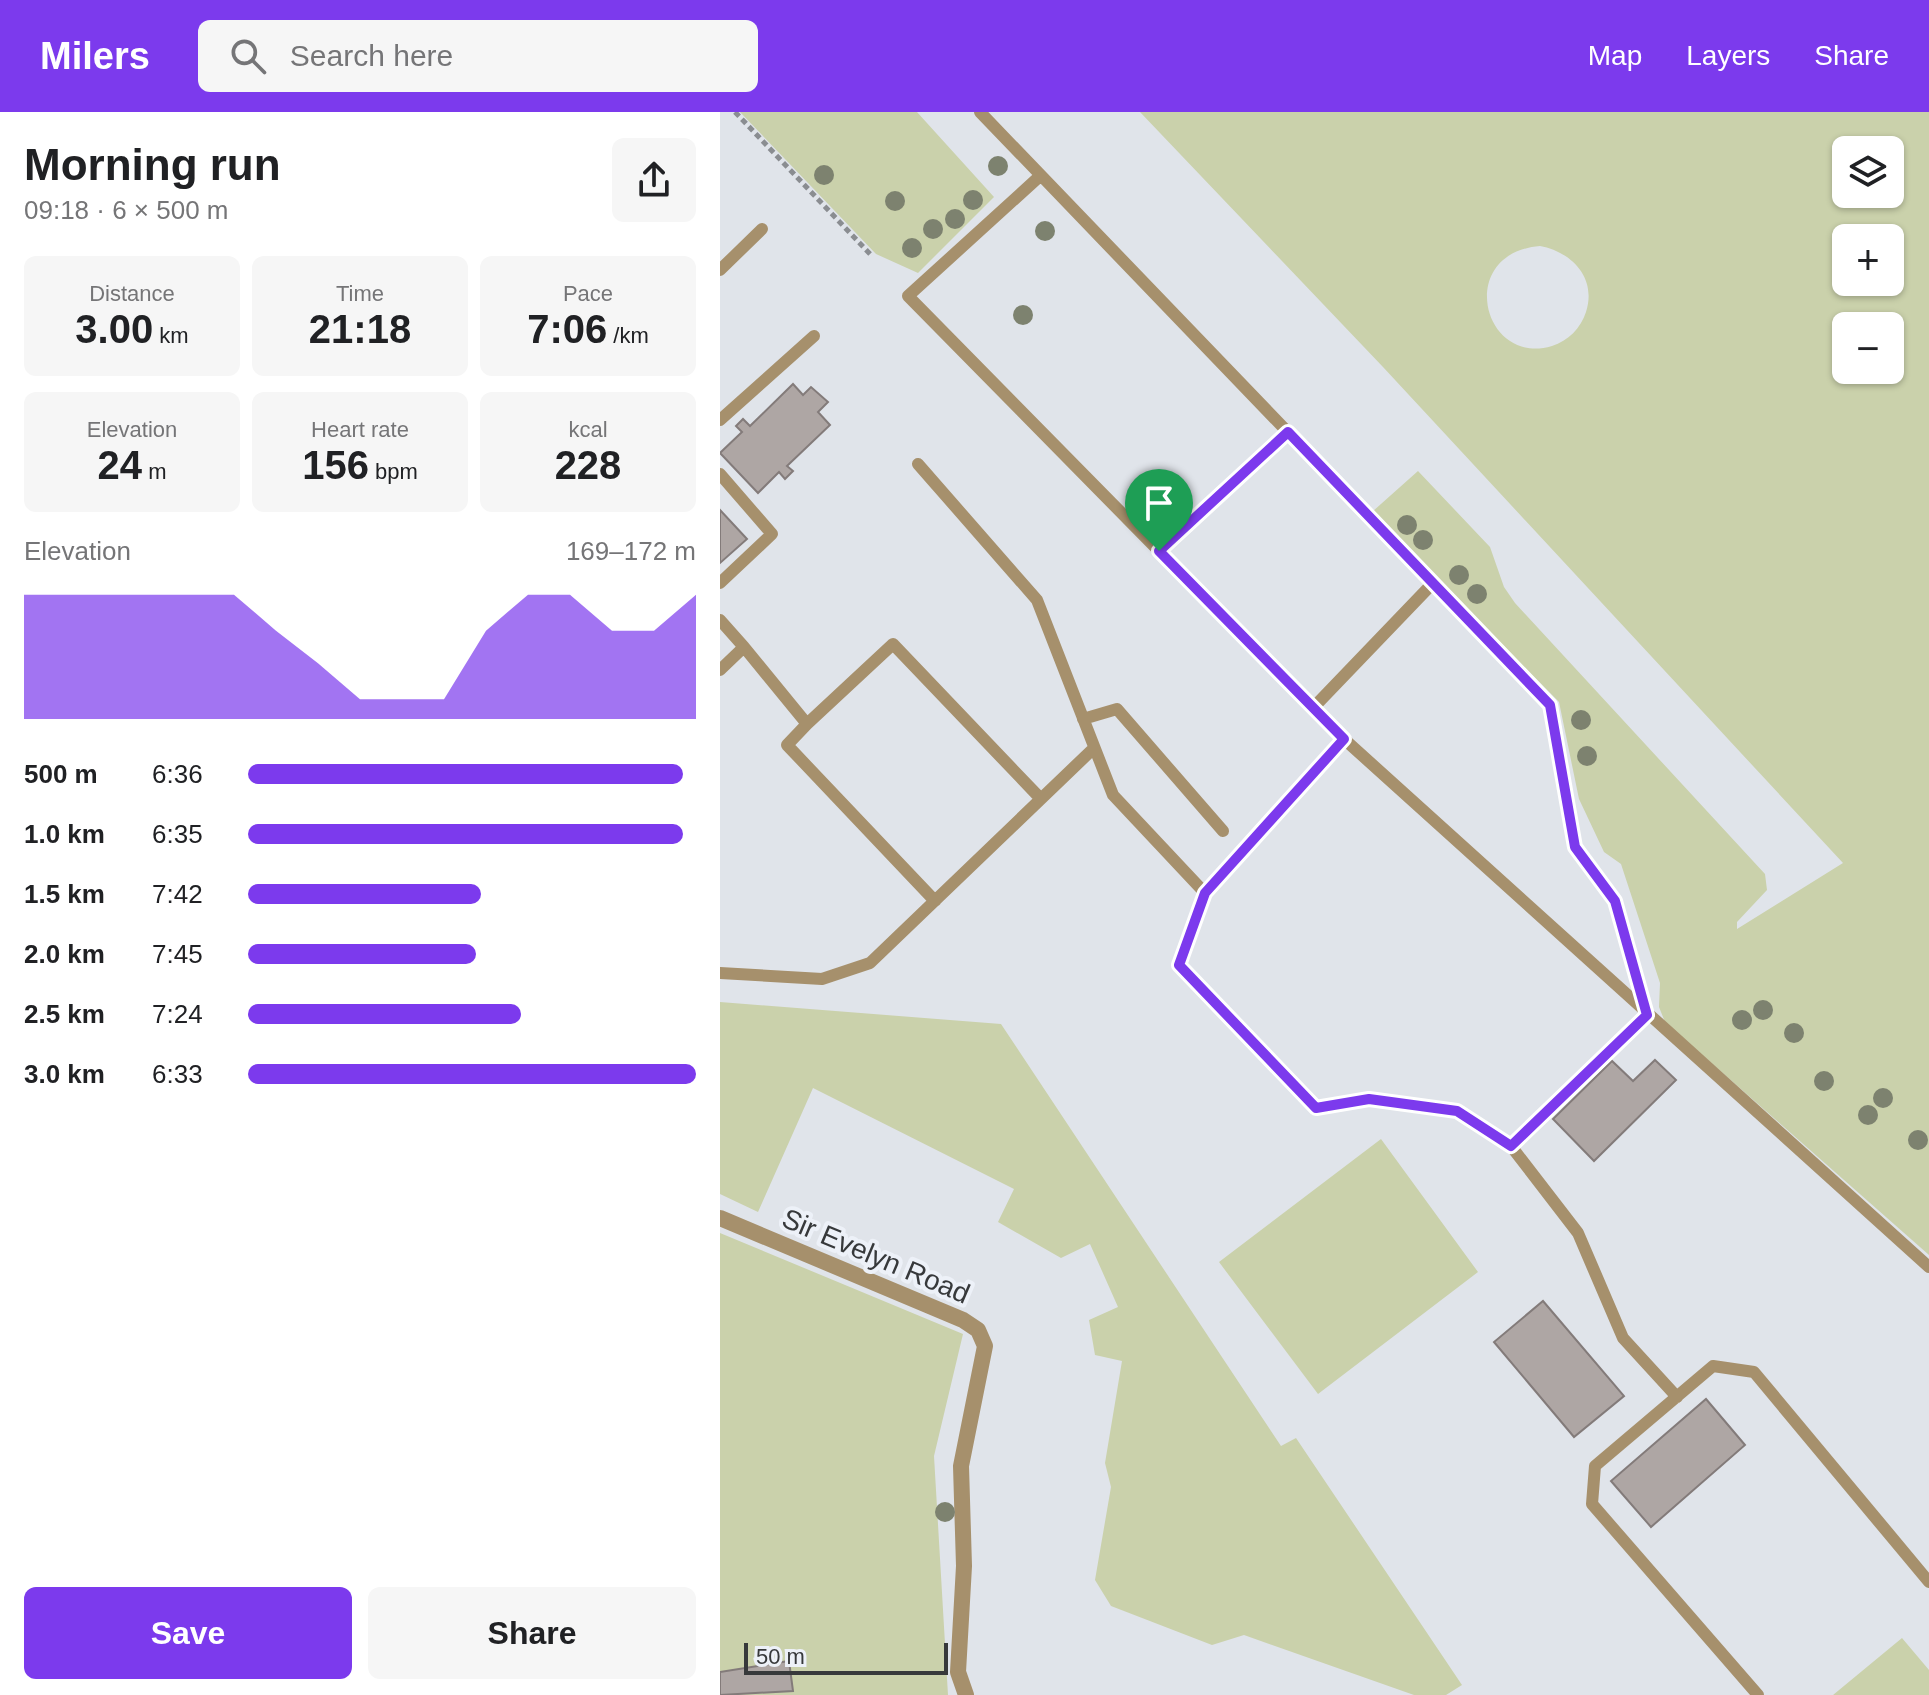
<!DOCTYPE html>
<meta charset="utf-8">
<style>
:root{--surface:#fff;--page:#f6f6f6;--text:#202124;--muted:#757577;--accent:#7c3aed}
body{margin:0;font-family:Arial,sans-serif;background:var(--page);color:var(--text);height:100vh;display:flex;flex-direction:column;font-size:30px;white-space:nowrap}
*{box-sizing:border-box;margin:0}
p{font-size:26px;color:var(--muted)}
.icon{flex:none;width:44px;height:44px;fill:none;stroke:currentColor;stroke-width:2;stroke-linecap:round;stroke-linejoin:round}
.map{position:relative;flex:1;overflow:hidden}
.panel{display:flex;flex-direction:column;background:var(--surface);width:720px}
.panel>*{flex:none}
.tools{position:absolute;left:1112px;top:24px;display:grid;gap:16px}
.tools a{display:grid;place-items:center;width:72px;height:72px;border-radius:12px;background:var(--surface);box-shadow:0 2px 6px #0004;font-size:40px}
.scale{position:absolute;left:24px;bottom:20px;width:204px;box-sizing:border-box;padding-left:8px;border:4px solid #37393b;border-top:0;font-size:22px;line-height:28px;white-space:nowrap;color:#37393b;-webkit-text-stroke:6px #edf1f8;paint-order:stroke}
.pin{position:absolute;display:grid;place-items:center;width:68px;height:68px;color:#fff;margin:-82px -34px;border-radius:50% 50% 50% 0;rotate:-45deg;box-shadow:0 0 8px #0007}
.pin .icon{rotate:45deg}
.round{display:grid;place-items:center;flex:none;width:84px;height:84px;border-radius:12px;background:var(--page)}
.head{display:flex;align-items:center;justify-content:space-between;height:136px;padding:0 24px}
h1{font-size:44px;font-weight:700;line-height:60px}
.metrics{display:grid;grid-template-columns:repeat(3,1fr);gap:12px;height:136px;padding:8px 24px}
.metrics div{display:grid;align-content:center;border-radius:12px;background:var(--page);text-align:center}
.metrics b{font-size:40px;font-weight:700}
.metrics small{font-size:22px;font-weight:400}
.metrics p{font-size:22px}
.chart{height:224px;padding:16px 24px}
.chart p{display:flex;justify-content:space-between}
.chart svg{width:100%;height:144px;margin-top:8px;fill:var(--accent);opacity:.7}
.button{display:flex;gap:16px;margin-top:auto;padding:16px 24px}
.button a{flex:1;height:92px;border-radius:12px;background:var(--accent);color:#fff;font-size:32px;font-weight:700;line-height:92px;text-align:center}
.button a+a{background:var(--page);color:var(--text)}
ul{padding:0 24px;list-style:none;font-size:26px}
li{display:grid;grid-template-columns:128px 96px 1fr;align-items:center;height:60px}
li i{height:20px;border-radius:10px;background:var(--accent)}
header{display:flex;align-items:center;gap:48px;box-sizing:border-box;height:112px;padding:0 40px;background:var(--accent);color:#fff}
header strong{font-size:38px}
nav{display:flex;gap:44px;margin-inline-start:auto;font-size:28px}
.search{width:560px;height:72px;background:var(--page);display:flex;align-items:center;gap:20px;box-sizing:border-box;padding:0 28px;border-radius:12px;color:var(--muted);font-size:30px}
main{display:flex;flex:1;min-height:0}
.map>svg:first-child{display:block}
.green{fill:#cad1ab;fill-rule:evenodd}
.building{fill:#aea6a4;stroke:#837b7a;stroke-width:2}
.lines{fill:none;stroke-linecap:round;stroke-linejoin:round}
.path{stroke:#8a8d91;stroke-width:5;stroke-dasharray:6 4;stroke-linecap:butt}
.service{stroke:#a6906c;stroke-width:12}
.minor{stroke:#a6906c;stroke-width:16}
.tree{fill:#7d826f}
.route-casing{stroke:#fff;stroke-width:16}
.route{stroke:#7c3aed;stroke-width:10}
.labels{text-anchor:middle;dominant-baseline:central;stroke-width:8;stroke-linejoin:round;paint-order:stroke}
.street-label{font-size:28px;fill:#37393b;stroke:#edf1f8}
</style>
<header>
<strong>Milers</strong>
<div class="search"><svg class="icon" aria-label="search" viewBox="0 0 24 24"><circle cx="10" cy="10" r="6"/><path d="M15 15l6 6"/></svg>Search here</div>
<nav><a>Map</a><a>Layers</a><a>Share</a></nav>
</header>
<main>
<section class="panel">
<div class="head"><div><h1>Morning run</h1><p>09:18 · 6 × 500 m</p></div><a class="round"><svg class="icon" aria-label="share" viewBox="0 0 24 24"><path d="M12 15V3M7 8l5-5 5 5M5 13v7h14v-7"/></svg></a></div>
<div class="metrics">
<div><p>Distance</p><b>3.00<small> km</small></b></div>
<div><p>Time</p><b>21:18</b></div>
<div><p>Pace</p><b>7:06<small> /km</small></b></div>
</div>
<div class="metrics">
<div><p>Elevation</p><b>24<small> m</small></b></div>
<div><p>Heart rate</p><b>156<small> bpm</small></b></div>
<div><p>kcal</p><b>228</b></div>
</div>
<div class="chart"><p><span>Elevation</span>169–172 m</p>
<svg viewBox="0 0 160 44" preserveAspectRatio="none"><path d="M0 44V6L10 6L20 6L30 6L40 6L50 6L60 17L70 27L80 38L90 38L100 38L110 17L120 6L130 6L140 17L150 17L160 6V44z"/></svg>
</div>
<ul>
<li><b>500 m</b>6:36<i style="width:97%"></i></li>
<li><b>1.0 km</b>6:35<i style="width:97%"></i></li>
<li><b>1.5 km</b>7:42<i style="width:52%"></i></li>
<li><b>2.0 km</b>7:45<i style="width:51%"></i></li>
<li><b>2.5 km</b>7:24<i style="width:61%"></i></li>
<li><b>3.0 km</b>6:33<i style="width:100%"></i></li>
</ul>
<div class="button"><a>Save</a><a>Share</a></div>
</section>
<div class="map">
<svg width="1209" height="1583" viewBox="0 0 1209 1583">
<rect width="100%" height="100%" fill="#e0e4ea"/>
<path class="green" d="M20 0H197L274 85 198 161 156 142Z
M420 0H1209V1143L945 910 939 895 940 871 901 752 884 740 859 687 839 590 652 400 698 359 770 435 784 475 795 491 1045 762 1047 778 1017 810V817L1123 751 663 255ZM1126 38H1170V82H1126ZM1126 126H1170V170H1126ZM820 134C852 140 877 166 866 200 861 216 848 229 832 234 762 255 735 141 820 134ZM1126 214H1170V258H1126Z
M0 890 281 912 561 1334 576 1326 742 1573 726 1583H694L524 1523 492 1533 391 1494 375 1468 391 1375 385 1351 402 1249 375 1243 369 1208 398 1195 370 1132 341 1146 278 1110 294 1077 93 976 38 1100 0 1082Z
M661 1027 758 1160 598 1282 499 1150Z
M0 1121 243 1222 214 1344 228 1583H0Z
M1182 1526 1209 1558V1583H1113Z"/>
<path class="building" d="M73 272 83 283 91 275 108 290 98 300 110 313 67 354 73 359 65 367 59 360 38 381 0 341 22 320 16 314 23 307 30 314Z
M0 398 27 427 0 451Z
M935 948 956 968 874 1049 833 1007 892 949 913 969Z
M823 1189 904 1284 854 1325 774 1230Z
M986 1287 1025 1333 931 1415 891 1369Z
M69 1549 73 1579 0 1583V1560Z"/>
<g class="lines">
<path class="path" d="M15 0 151 143"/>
<path class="service" d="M260 0 830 593 855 735 895 789 927 903 791 1034
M320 64 188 184 624 627 1209 1155
M0 158 42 117
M0 308 94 224
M198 352 317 488 393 683 485 781 459 853 596 996 649 987 737 999 791 1034 858 1121 903 1226 957 1285
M0 362 52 422 0 471
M439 439 568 320
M0 508 24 535 0 558
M24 535 87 612 173 532 321 687
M593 596 713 471
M363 607 397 597 503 719
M87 612 67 633 215 789
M485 781 624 627
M0 861 102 867 150 851 374 636
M1038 1583 872 1392 875 1354 993 1254 1034 1260 1209 1470"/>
<path class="minor" d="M0 1106 243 1208 258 1218 265 1234 241 1354 244 1454 238 1560 246 1583"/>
</g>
<g class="tree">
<circle cx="278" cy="54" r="10"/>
<circle cx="104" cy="63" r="10"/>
<circle cx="253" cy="88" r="10"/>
<circle cx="175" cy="89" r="10"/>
<circle cx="235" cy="107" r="10"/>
<circle cx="213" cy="117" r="10"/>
<circle cx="325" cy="119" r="10"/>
<circle cx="192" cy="136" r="10"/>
<circle cx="303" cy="203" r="10"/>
<circle cx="687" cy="413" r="10"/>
<circle cx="703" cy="428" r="10"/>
<circle cx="739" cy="463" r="10"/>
<circle cx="757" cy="482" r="10"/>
<circle cx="861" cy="608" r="10"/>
<circle cx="867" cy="644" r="10"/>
<circle cx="1043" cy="898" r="10"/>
<circle cx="1022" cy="908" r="10"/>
<circle cx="1074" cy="921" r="10"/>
<circle cx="1104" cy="969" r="10"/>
<circle cx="1163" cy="986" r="10"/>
<circle cx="1148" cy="1003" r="10"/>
<circle cx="1198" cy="1028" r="10"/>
<circle cx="225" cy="1400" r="10"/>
</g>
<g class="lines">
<defs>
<path id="route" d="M568 320 830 593 855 735 895 789 927 903 791 1034 737 999 649 987 596 996 459 853 485 781 624 627 439 439Z"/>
</defs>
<use href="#route" class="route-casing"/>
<use href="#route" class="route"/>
</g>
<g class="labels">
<g class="street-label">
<text transform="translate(156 1144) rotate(23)">Sir Evelyn Road</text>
</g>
</g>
</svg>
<div class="tools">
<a><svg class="icon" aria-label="layers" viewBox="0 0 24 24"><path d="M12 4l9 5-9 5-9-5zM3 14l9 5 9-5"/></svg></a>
<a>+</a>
<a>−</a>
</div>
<div class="scale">50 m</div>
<div class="pin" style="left:439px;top:439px;background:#1e9e55"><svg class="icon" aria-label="arrive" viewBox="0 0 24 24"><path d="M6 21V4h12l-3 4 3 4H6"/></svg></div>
</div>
</main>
